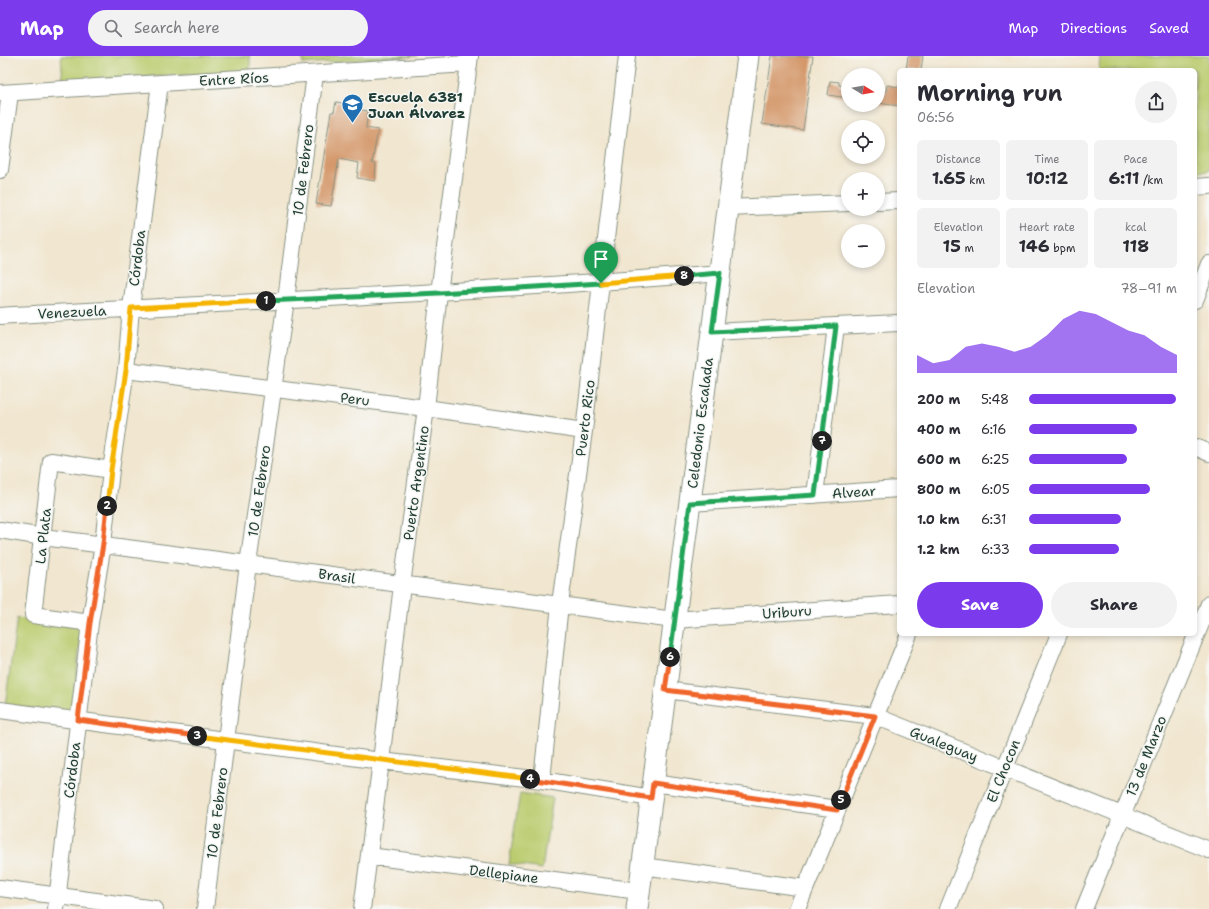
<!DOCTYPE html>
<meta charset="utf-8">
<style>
:root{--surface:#fff;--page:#f2f2f3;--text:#2b2b33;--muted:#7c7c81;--accent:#7c3aed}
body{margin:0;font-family:"Shantell Sans",sans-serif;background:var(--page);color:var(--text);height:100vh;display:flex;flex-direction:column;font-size:15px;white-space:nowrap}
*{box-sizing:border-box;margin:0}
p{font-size:13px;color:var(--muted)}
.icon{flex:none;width:22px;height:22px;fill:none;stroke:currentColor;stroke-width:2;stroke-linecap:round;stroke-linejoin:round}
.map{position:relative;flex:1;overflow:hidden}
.details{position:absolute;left:897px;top:12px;width:300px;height:568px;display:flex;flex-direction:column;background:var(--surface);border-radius:6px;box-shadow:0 2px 6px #0003}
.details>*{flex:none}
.needle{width:26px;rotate:101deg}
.controls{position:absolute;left:841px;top:12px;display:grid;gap:8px}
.controls a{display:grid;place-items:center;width:44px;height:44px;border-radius:50%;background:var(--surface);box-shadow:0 2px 6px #0003;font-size:20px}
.pin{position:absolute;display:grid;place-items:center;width:34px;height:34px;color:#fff;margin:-41px -17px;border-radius:50% 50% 50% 0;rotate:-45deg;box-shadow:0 0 4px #0007}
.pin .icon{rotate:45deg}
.km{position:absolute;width:20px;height:20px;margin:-10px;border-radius:50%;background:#222;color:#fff;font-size:11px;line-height:20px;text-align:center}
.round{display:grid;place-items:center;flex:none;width:42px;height:42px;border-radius:21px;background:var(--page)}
.headline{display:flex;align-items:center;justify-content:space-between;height:68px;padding:0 20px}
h1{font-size:22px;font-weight:700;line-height:30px}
.metrics{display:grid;grid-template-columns:repeat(3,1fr);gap:6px;height:68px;padding:4px 20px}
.metrics div{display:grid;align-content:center;border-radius:6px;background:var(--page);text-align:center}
.metrics b{font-size:17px;font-weight:700}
.metrics small{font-size:11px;font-weight:400}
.metrics p{font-size:11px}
.chart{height:112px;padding:8px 20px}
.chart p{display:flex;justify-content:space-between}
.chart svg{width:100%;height:72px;margin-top:4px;fill:var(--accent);opacity:.7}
.primary-button{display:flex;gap:8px;margin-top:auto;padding:8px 20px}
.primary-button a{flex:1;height:46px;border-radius:24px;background:var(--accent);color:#fff;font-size:16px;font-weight:700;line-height:46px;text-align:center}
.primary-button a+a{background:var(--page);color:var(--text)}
ul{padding:0 20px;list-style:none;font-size:13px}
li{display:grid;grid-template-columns:64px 48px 1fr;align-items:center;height:30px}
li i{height:10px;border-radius:5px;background:var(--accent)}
header{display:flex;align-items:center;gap:24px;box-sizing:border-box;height:56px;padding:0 20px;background:var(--accent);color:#fff}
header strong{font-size:19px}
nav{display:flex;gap:22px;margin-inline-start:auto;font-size:14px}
.search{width:280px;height:36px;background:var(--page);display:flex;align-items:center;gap:10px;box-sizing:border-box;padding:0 14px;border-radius:22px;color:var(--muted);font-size:15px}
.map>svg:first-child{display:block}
.green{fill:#bbcc6f;stroke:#6d8452}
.building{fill:#d4986b}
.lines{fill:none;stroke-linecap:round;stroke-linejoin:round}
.minor-casing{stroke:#889282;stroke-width:18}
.major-casing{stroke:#889282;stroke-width:23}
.minor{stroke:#fff;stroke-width:16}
.major{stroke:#fff;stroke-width:21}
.split-1-casing{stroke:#fff;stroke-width:8}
.split-2-casing{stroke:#fff;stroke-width:8}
.split-3-casing{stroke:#fff;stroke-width:8}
.split-4-casing{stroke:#fff;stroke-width:8}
.split-5-casing{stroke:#fff;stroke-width:8}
.split-6-casing{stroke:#fff;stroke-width:8}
.split-7-casing{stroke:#fff;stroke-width:8}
.split-8-casing{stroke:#fff;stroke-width:8}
.split-9-casing{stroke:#fff;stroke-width:8}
.split-1{stroke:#22a559;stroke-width:5}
.split-2{stroke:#f5b400;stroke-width:5}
.split-3{stroke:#f0652b;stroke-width:5}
.split-4{stroke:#f5b400;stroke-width:5}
.split-5{stroke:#f0652b;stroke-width:5}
.split-6{stroke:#f0652b;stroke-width:5}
.split-7{stroke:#22a559;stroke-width:5}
.split-8{stroke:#22a559;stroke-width:5}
.split-9{stroke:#f5b400;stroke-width:5}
.labels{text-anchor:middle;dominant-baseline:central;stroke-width:3;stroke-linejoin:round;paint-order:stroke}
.street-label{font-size:14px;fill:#1f3d34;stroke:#f6f6f2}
.poi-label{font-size:14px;font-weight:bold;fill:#1f3d34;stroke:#f6f6f2;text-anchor:start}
</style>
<header>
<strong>Map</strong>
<div class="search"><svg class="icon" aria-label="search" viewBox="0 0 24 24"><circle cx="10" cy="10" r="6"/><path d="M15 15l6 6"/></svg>Search here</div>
<nav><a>Map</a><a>Directions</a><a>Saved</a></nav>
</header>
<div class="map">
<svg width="1209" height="853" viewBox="0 0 1209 853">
<rect width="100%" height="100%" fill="#f6f6f2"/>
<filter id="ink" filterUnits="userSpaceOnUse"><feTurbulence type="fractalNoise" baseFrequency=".025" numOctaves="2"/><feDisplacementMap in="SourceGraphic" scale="8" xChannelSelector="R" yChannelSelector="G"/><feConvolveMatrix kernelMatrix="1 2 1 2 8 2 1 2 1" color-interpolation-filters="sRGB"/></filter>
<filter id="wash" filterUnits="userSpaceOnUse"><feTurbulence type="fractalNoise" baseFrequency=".012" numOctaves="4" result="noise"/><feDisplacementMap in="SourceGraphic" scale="16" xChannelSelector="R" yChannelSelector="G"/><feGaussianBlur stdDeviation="0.9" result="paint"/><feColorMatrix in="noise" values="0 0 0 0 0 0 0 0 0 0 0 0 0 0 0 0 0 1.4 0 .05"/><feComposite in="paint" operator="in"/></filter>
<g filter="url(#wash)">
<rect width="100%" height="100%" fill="#f1e6cf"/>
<path class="green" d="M61 0H250V16L63 25Z
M303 0H417L303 8Z
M1100 0H1209V115L1195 116V14H1099Z
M17 562 82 571 72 657 5 650Z
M520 737 553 742 542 813 509 808Z"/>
<g id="blocks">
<path class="building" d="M772 0H813L803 74 762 68Z
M908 0H923L921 14H906Z
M830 25 839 26V29L848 31V42L828 39Z
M887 29 899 31V50L878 47V35L886 36Z
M336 46 355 49 354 53 368 55 366 72 378 74 372 107 376 108 375 125 357 122 359 107 339 103 331 150 316 148 331 56H334Z"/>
</g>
</g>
<g filter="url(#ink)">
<use href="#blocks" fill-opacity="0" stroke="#889282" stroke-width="1"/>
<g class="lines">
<defs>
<path id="minor" d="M0 37 468 8
M0 114 10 37
M1195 131 1209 130
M878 146 899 145
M728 152 848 147
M1195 244 1209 208
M0 260C240 246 480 236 720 217
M712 276 899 267
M126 314 426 352 584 375
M1195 391 1209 397
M815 439 836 270
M690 447 899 433
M0 474 43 481 674 564 899 548
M90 567 33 559 51 405 111 414
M665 634 875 660 1209 794
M0 654 381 705 542 724 651 742
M542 724 560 548 584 375 627 0
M653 727 837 753
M369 800 639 835
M642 810 805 832
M0 832 155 853
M56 853 90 567 103 488 111 414 126 314 131 252 160 27
M205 853 248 508 286 244 315 18
M362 853 381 705 402 529 426 352 439 237 470 0
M797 853 909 578
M948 853 1059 578
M1084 853 1209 548"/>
<path id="major" d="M637 853 748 0"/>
</defs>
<use href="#minor" class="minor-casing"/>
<use href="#major" class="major-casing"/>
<use href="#minor" class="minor"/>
<use href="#major" class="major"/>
</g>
</g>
<g class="lines" filter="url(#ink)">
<defs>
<path id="split-1" d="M266 245 439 237 601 227"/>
<path id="split-2" d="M107 450 111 414 126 314 131 252 266 245"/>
<path id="split-3" d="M107 450 103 488 90 567 78 664 197 680"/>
<path id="split-4" d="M197 680 530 723"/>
<path id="split-5" d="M530 723 651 742 653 727 837 754 841 744"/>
<path id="split-6" d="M670 601 665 634 875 660 841 744"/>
<path id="split-7" d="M670 601 690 447 815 439 822 385"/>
<path id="split-8" d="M684 220 720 217 712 276 836 270 822 385"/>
<path id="split-9" d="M601 227 684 220"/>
</defs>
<use href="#split-1" class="split-1-casing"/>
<use href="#split-2" class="split-2-casing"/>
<use href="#split-3" class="split-3-casing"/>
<use href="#split-4" class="split-4-casing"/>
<use href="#split-5" class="split-5-casing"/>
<use href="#split-6" class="split-6-casing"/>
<use href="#split-7" class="split-7-casing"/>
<use href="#split-8" class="split-8-casing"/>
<use href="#split-9" class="split-9-casing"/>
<use href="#split-1" class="split-1"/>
<use href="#split-2" class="split-2"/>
<use href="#split-3" class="split-3"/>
<use href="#split-4" class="split-4"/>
<use href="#split-5" class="split-5"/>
<use href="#split-6" class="split-6"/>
<use href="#split-7" class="split-7"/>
<use href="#split-8" class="split-8"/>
<use href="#split-9" class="split-9"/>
</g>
<defs>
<symbol id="school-pin" viewBox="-11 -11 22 30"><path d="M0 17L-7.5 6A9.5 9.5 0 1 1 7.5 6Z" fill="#1f6fb2" stroke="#f6f6f2"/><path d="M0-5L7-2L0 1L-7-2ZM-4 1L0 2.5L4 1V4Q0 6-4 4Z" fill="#fff"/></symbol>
</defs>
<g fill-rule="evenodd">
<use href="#school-pin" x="340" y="36" width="25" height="34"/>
</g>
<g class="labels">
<g class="street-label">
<text transform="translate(234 23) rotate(-3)">Entre Ríos</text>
<text transform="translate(303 114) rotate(-83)">10 de Febrero</text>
<text transform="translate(137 202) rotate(-83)">Córdoba</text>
<text transform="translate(72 256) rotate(-3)">Venezuela</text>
<text transform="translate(355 343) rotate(7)">Peru</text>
<text transform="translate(585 362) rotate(-83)">Puerto Rico</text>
<text transform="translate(700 367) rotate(-83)">Celedonio Escalada</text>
<text transform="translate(416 427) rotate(-82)">Puerto Argentino</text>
<text transform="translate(259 435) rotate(-82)">10 de Febrero</text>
<text transform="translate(854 436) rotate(-4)">Alvear</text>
<text transform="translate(43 480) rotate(-84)">La Plata</text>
<text transform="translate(337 520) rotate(8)">Brasil</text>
<text transform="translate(787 556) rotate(-4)">Uriburu</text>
<text transform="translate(944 688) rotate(22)">Gualeguay</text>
<text transform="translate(1146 700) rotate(-68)">13 de Marzo</text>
<text transform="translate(72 714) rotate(-83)">Córdoba</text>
<text transform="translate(1003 715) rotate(-68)">El Chocon</text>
<text transform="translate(217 757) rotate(-83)">10 de Febrero</text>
<text transform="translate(504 818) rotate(7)">Dellepiane</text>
</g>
<g class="poi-label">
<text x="368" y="41">Escuela 6381<tspan x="368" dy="16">Juan Álvarez</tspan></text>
</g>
</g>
</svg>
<div class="controls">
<a><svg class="needle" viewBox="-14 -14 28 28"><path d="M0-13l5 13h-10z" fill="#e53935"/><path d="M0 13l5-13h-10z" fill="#7c7c81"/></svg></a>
<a><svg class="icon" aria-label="locate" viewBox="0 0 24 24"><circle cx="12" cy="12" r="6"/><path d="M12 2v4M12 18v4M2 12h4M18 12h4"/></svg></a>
<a>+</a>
<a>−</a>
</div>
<div class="pin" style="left:601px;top:227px;background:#1e9e55"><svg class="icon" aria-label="arrive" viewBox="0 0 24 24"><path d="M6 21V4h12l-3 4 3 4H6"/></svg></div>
<b class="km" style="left:266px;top:245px">1</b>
<b class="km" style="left:107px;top:450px">2</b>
<b class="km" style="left:197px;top:680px">3</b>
<b class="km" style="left:530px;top:723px">4</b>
<b class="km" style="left:841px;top:744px">5</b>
<b class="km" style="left:670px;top:601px">6</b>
<b class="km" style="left:822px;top:385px">7</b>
<b class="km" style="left:684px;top:220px">8</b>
<section class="details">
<div class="headline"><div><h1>Morning run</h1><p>06:56</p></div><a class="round"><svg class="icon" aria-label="share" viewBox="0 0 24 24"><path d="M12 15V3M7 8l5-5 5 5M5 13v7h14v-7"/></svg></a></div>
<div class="metrics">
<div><p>Distance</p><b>1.65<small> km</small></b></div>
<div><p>Time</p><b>10:12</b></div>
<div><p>Pace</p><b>6:11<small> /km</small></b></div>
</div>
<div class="metrics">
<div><p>Elevation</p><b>15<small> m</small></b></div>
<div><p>Heart rate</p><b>146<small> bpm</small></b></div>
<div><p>kcal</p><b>118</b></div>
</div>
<div class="chart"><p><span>Elevation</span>78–91 m</p>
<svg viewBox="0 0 160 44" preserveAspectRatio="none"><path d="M0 44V33L10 38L20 36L30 28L40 26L50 28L60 31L70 28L80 21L90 11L100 6L110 8L120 13L130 18L140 21L150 28L160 33V44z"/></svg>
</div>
<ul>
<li><b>200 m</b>5:48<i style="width:99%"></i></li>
<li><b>400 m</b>6:16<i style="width:73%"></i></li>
<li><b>600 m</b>6:25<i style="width:66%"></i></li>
<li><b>800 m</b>6:05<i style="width:82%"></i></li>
<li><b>1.0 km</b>6:31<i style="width:62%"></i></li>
<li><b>1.2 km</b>6:33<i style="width:61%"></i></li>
</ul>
<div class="primary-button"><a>Save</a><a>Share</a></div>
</section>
</div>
